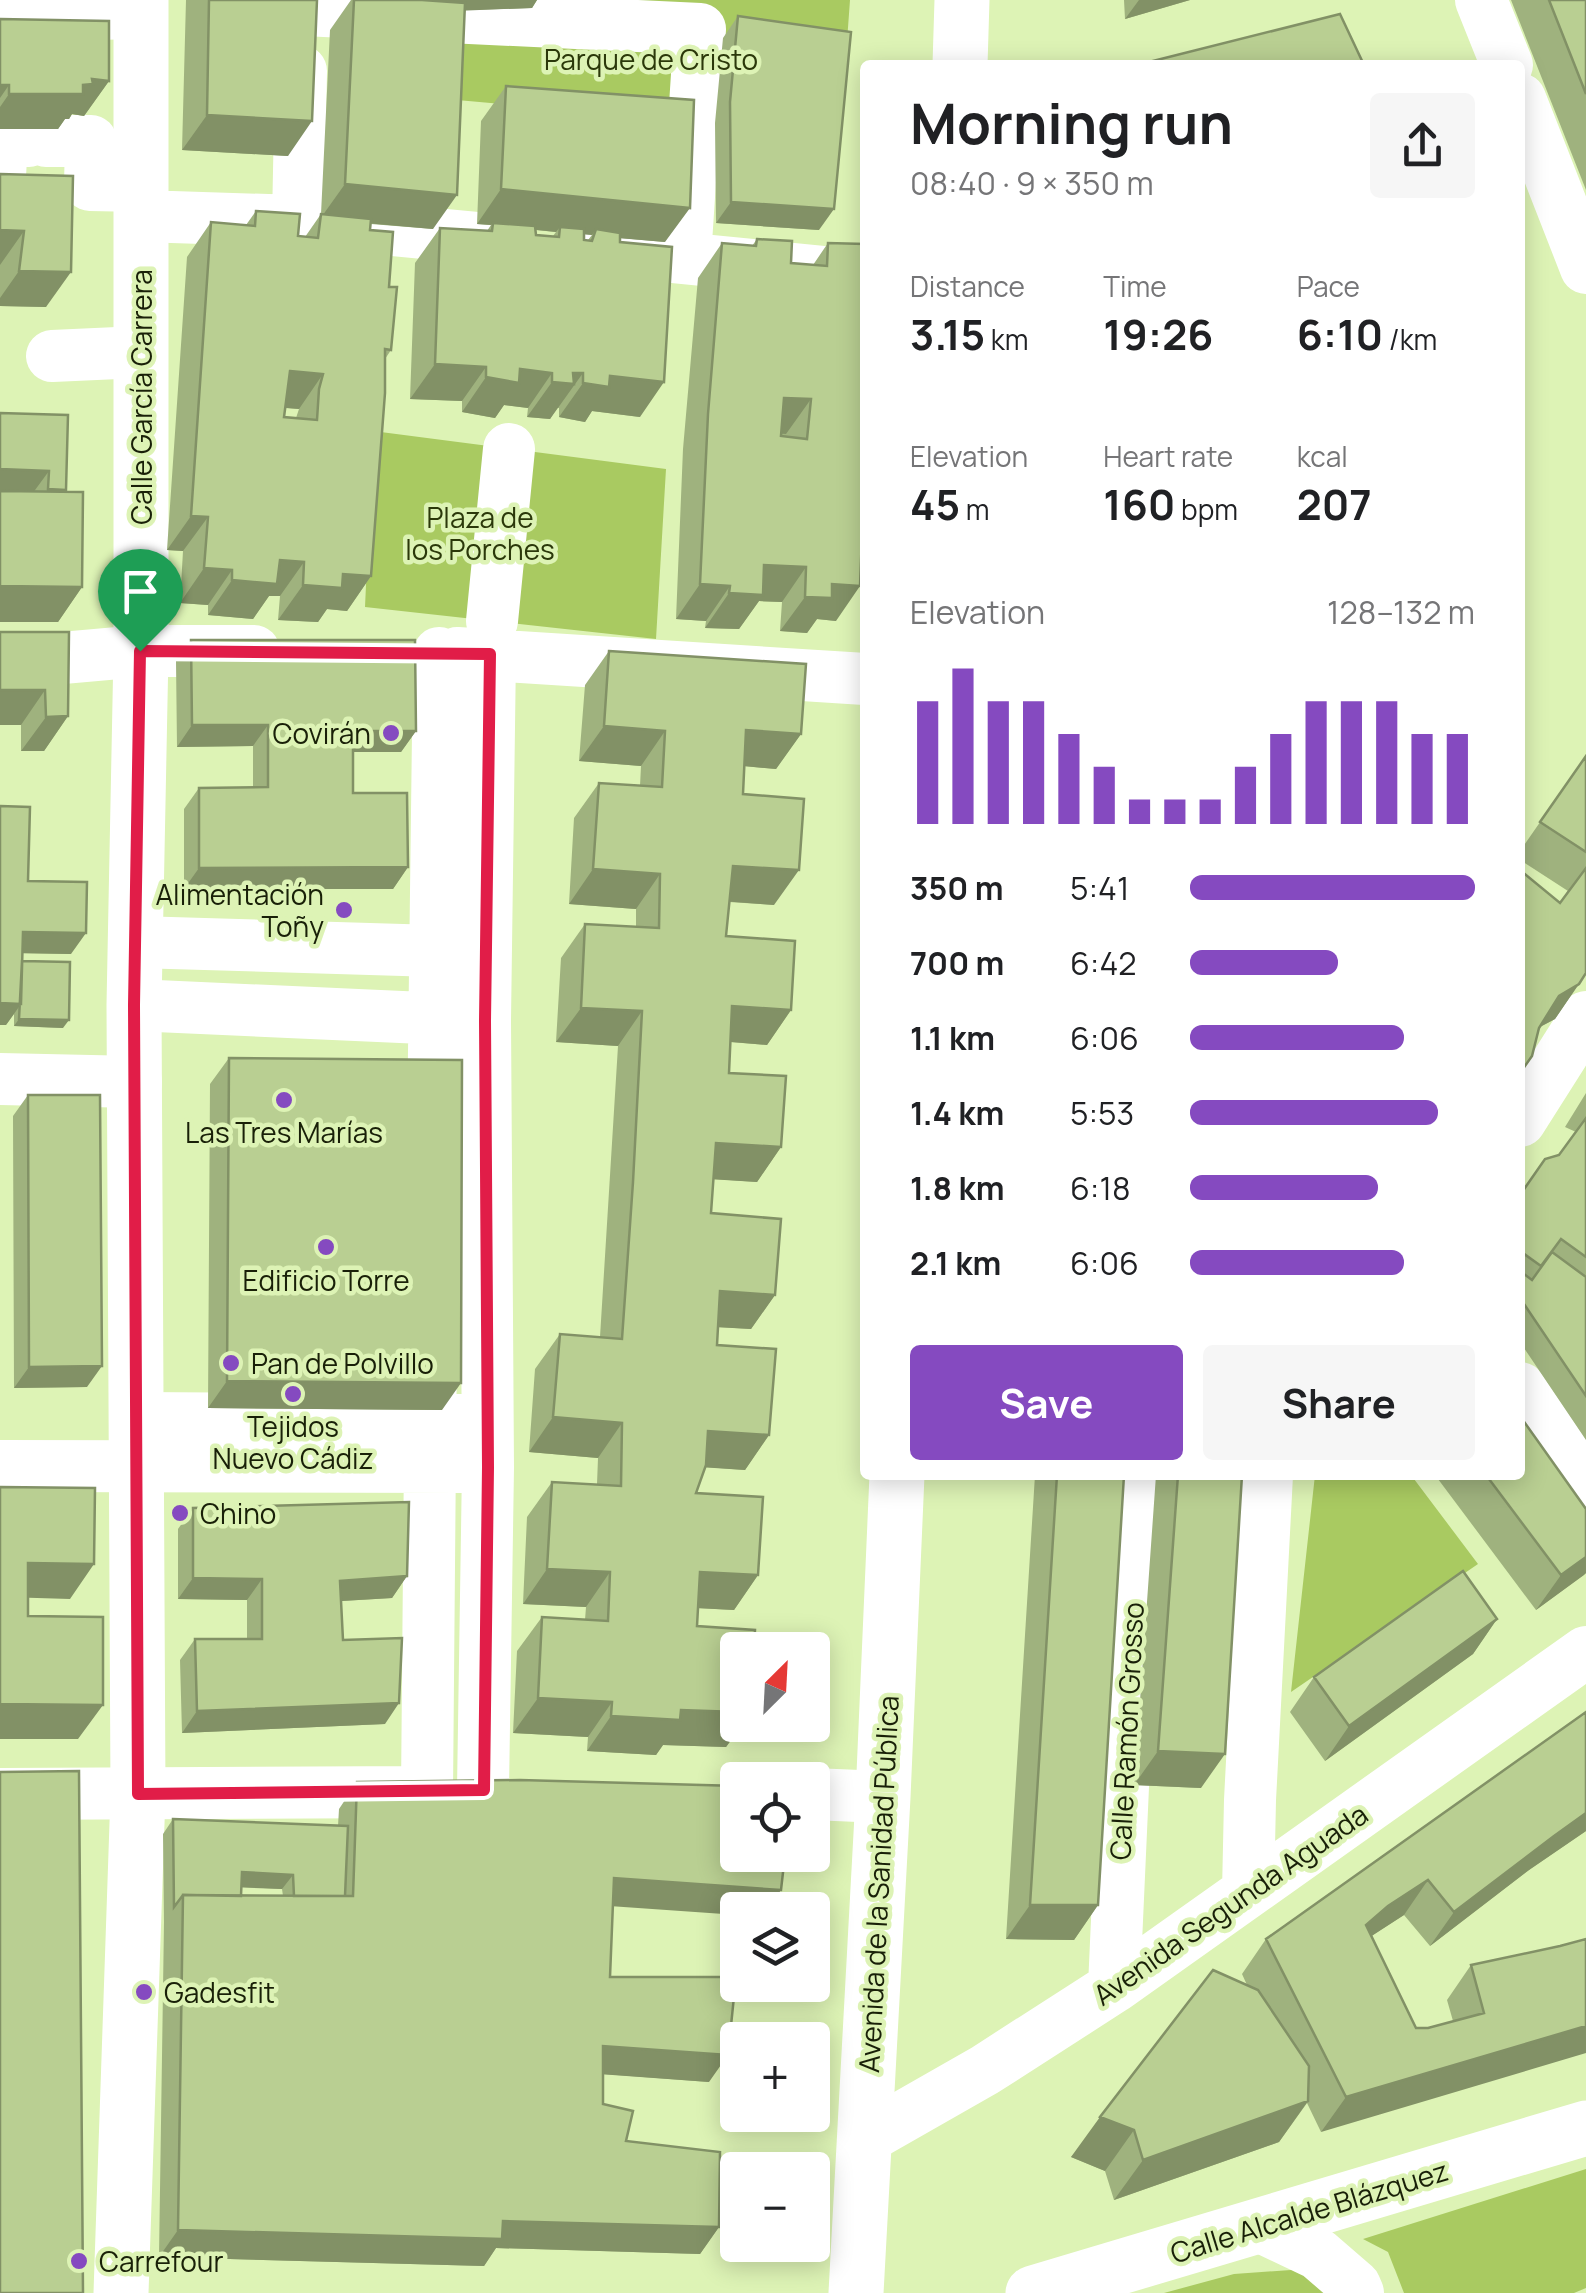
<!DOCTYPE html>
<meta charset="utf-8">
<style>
:root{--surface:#fff;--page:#f6f6f6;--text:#202124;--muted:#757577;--accent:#854ac0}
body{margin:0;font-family:Manrope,sans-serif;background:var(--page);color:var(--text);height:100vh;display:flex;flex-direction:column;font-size:38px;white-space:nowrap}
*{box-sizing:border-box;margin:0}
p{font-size:32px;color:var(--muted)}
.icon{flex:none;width:55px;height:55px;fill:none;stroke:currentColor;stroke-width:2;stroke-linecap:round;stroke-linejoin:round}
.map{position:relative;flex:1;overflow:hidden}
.details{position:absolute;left:860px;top:60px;width:665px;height:1420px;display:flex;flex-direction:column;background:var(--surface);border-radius:10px;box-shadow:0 5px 25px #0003}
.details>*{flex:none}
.needle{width:65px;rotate:24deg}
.buttons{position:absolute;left:720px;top:1632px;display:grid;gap:20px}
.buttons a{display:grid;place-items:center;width:110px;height:110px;border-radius:10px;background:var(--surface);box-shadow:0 5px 25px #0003;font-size:50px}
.pin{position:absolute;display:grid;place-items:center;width:85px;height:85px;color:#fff;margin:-102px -42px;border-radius:50% 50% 50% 0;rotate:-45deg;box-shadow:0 0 10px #0007}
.pin .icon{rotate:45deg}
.round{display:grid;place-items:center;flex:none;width:105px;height:105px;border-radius:10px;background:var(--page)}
.head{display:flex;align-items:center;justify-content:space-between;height:170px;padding:0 50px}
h1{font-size:55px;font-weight:700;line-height:75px}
.stats{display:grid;grid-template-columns:repeat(3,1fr);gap:15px;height:170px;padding:10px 50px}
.stats div{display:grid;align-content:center}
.stats b{font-size:42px;font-weight:700}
.stats small{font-size:28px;font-weight:400}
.stats p{font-size:28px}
.chart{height:280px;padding:20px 50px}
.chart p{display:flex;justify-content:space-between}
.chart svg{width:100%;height:180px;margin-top:10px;stroke:var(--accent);stroke-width:6}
.cta{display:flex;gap:20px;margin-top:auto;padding:20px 50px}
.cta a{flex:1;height:115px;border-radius:10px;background:var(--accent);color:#fff;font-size:40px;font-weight:700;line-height:115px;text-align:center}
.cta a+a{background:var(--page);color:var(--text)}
ul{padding:0 50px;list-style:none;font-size:32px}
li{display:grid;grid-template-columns:160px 120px 1fr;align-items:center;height:75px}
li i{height:25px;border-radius:12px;background:var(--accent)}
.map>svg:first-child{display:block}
.green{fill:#a9ca61}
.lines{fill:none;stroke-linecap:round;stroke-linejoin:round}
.street{stroke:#fff;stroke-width:52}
.secondary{stroke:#fff;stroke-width:55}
.wall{fill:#9fb27e;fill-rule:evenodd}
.shaded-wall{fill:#829166}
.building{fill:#b9cf92;stroke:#829166;stroke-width:2.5;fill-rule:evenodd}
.route-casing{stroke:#fff;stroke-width:20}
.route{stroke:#e11d48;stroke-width:12}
.poi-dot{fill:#854ac0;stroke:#ddf3b5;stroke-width:4}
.labels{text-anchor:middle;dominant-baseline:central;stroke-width:9;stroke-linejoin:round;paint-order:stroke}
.park-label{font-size:28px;fill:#2b380a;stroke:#ddf3b5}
.street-label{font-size:28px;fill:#192008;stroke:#ddf3b5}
.poi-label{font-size:28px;fill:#192008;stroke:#ddf3b5;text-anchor:start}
</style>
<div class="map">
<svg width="1586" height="2293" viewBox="0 0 1586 2293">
<rect width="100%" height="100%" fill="#ddf3b5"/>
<path class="green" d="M532 0H850L846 55 715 123 446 99 455 11Z
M373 431 666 469 656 639 365 607Z
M1315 1475H1411L1478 1564 1291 1692Z
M1586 2169V2288L1574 2293H1404L1388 2252 1363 2239Z
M1305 2269 1341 2293H1164L1234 2274Z"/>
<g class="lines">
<path class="street" d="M1481 0 1507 65
M304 10 700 29 685 258
M0 16 141 13
M1520 99 1586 268
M46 141H91L90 185 141 186
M0 176 2 140 29 141
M141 216 298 221 508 241
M298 221 301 71
M601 250 865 276
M52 356 140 352
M492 621 509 449
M457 653 865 679
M51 659 141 651H254
M136 942 469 952
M134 1005 468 1020
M0 1079 136 1082
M1520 1121 1586 1017
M433 1131 439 653
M1520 1388 1586 1486
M138 1418 466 1420
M0 1466 463 1467
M483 1790 488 1467 485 1021 490 654
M427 1792 431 1339
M0 1794 423 1792
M812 1794 883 1797
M1248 1892 1250 1800 1267 1475
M1114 1987 1137 1475
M864 2139 985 2070 1114 1987 1586 1652
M1259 2226 1318 2254 1355 2286 1358 2293"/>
<path class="secondary" d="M960 65 962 0
M121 2293 138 1794 134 1005 141 651V0
M856 2293 883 1797 897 1475
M1033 2293 1586 2128"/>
</g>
<path class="wall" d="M186 0H317L288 156 182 150Z
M351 0H537L532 8 465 10 433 229 371 224 370 230 389 287 391 350 385 359 371 576 347 611 327 609 318 622 278 620 280 596H269L253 619 208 615V605L180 603 183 551 167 550 187 257 211 222 246 225 256 211 298 236 305 237 321 214 330 30ZM285 408 299 409 296 418 284 417Z
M1124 0H1190L1125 19Z
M1511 0H1586V190Z
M738 16 819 230 716 223 715 123 723 38Z
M0 19 109 81 84 116 72 114 69 119H65L58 129H0Z
M506 86 665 242 620 238 640 417 592 411 585 422 559 417V408H557L550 419 527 417 528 408 504 405 495 418 462 412V401L410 399 415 263 440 228 487 231 491 225 477 224 481 121ZM535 230 556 232 553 236 536 235ZM584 234 592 235 588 240H584Z
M0 174 73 176 46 307 0 306Z
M757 239 791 263 813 265 828 243 836 621 817 619 807 633 780 631 782 602 759 601 739 629 705 628 706 621 676 619 683 449 698 278 722 243 752 246Z
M0 413 66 490 65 492 82 587 58 622Z
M0 632 68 716 44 751H21V725Z
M191 640 416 731 401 752H353V793L408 867 393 889H184V809L199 788H253V746L177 747 176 661Z
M609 651 801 734 776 769 744 766 743 794 774 905 729 902 726 936 791 1010 767 1045 730 1042 729 1073 781 1147 757 1182 714 1179 711 1213 775 1295 751 1329 718 1327 717 1345 769 1435 745 1470 705 1467 696 1493 758 1575 734 1610 698 1608 697 1626 738 1725H742L726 1747 663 1745 656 1755 587 1751 588 1737 513 1733 517 1651 542 1617 585 1620 586 1607 523 1604 527 1517 552 1482 597 1484 598 1458 529 1452 535 1369 560 1334 600 1337 618 1046 556 1042 561 958 585 924 636 927V909L569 904 574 818 599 783 640 786 641 766 579 761 585 685Z
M1586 756V973L1555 1019 1540 1027 1560 903 1568 891 1520 860V851Z
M28 881 71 954 22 953V961L63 1028 14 1026V1014L6 1025Z
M229 1058 442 1410 208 1408 210 1084Z
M1586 1093V1440L1520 1342V1194L1545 1159 1559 1155 1576 1132 1565 1127Z
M28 1095 87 1387 14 1388 13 1116Z
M1035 1475H1124L1098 1905 1074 1940 1006 1939Z
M1156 1475H1242L1201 1788 1134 1785Z
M1435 1475H1520L1586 1509V1573L1536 1610Z
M193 1508 407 1576 392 1598 341 1601 343 1640 385 1724 182 1733 180 1660 195 1639H247V1600L178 1599V1529Z
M1497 1619 1473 1654 1325 1761 1290 1712 1314 1677Z
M1586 1712V1831L1529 1870 1430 1946 1404 1915 1371 1936 1416 2028H1428L1453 2021 1447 2000 1471 1965 1560 1946 1586 1939 1321 2132 1307 2103 1279 2142 1114 2200 1105 2171 1071 2157 1247 1985 1242 1974 1266 1939Z
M357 1782 613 1906 610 1977 709 2082 603 2074V2104L626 2141 719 2227 700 2254 496 2248 484 2266 159 2257 164 1922 163 1834 173 1819 338 1826 339 1809ZM242 1887 282 1889 283 1896H241Z"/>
<path class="shaded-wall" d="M390 0H537L532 8 455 11Z
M1139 0H1190L1125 19Z
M92 79 109 81 84 116 72 114 69 119H65L58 129H0V107L9 94 83 85Z
M0 85H9L0 98Z
M207 115 312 121 288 156 182 150Z
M345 184 457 195 433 229 320 219Z
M501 189 690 208 665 242 594 236 596 229 592 235 559 232 560 227 556 232 492 225 493 223 491 225 477 224Z
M731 202 834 209 819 230 716 223Z
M0 230 24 231 0 265Z
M19 271 71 272 46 307 0 306V298Z
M435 364 486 367 462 401 410 399Z
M520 369 552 373 528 408 504 405 495 418 462 412 486 377Z
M290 371 323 374 299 409 265 406Z
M573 373H583L550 419 527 417 552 382Z
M610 376 664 382 640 417 592 411 585 422 559 417 583 383Z
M784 398 811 399 786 434 760 432Z
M0 469 49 471 24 505H0Z
M191 516 208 517 183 551 167 550Z
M280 560 304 562 280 596H269L253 619 208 615 232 580Z
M764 565 806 567 782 602 759 601 739 629 705 628 729 593Z
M204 568 232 570 208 605 180 603Z
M343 574 371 576 347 611 327 609 318 622 278 620 303 585Z
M700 584 730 586 706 621 676 619Z
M832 584 860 586 836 621 817 619 807 633 780 631 805 597Z
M0 586 82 587 58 622H0Z
M0 690H45L21 725H0Z
M68 716 44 751H21L46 717Z
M192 725H268L253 746 177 747Z
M604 726 665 731 641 766 579 761Z
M746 730 801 734 776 769 722 764Z
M353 731H416L401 752H338Z
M733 866 799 870 774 905 708 900Z
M408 867 393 889H184L199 868Z
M593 869 660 874 636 909 569 904Z
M23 932 86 933 71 954 8 953Z
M1579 984 1555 1019 1534 1030 1559 996Z
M0 1003 21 1004 6 1025H0Z
M732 1006 791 1010 767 1045 708 1040Z
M581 1008 642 1011 618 1046 556 1042Z
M19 1019 69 1020 63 1028 14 1026Z
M716 1143 781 1147 757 1182 692 1178Z
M720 1291 775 1295 751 1329 696 1326Z
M102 1366 87 1387 14 1388 29 1367Z
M227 1381 461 1383 442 1410 208 1408Z
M553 1417 622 1423 598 1458 529 1452Z
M708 1431 769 1435 745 1470 684 1466Z
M1586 1557V1573L1584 1575 1536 1610 1561 1575Z
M28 1563 94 1564 70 1599 4 1597Z
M547 1569 610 1572 586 1607 523 1604Z
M700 1572 758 1575 734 1610 676 1607Z
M407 1576 392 1598 325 1602 340 1581Z
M193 1578 262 1579 247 1600 178 1599Z
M1497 1619 1473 1654 1325 1761 1349 1726Z
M538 1698 612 1702 588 1737 513 1733Z
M399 1703 385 1724 182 1733 197 1711Z
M0 1704 103 1705 78 1739H0Z
M681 1710 738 1712V1725H742L726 1747 663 1745 656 1755 587 1751 611 1716Z
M1158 1751 1225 1754 1201 1788 1134 1785Z
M1586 1813V1831L1529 1870 1430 1946 1454 1912 1554 1836Z
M242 1872 293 1875 282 1889 232 1887Z
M614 1878 781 1890 767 1910H738V1915L595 1905Z
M1428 1880 1404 1915 1364 1941 1366 1925 1388 1906Z
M1030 1905H1098L1074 1940 1006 1939Z
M1586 2026V2053L1321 2132 1346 2097Z
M603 2046 728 2055 709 2082 585 2073Z
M1308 2101 1279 2142 1114 2200 1143 2160Z
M1100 2117 1134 2130 1105 2171 1071 2157Z
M503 2221 719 2227 700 2254 496 2248 484 2266 159 2257 178 2230Z"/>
<path class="building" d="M209 0H317L312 121 207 115Z
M354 0H422L465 3 457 195 345 184Z
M1549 0H1586V94Z
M1340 14 1364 65H1137Z
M738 16 851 32 834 209 731 202 730 102Z
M0 19 109 21V81L92 79 93 84 83 85V94H9V85H0Z
M506 86 694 100 690 208 501 189Z
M0 174 73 176 71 272 19 271 24 231 0 230Z
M256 211 300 214 298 236 318 238 321 214 371 219 370 230 393 232 389 287H397L391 350 385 349V393L371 576 343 574 342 588 303 585 304 562 280 560 277 584 232 580V570L204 568 208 517 191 516 211 222 255 226ZM290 371 323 374 319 389 317 420 284 417Z
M493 223 535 226 536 235 559 237 560 227 584 229V240L592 241 596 229 620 233V242L672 247 664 382 610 376 609 387 583 383V373H573L574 384 552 382V373L520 369 519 383 486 377V367L435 364 440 228 492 231Z
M757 239 792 241 791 263 827 266 828 243 865 244V461L860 586 832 584V598L805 597 806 567 764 565 763 595 729 593 730 586 700 584 708 414 722 243 756 246ZM784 398 811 399 807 439 781 436Z
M0 413 68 415 66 490 48 489 49 471 0 469Z
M0 491 83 492 82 587 0 586Z
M0 632H69L68 716 46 717 45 690H0Z
M191 640H415L416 731H353V793H407L408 867 199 868V788L268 787V725H192Z
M609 651 806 664 801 734 746 730 743 794 804 799 799 870 733 866 726 936 795 941 791 1010 732 1006 729 1073 786 1076 781 1147 716 1143 711 1213 781 1219 775 1295 720 1291 717 1345 776 1349 769 1435 708 1431 706 1465 696 1493 763 1497 758 1575 700 1572 697 1626 755 1630 754 1650H738V1712L681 1710 680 1720 611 1716 612 1702 538 1698 542 1617 608 1621 610 1572 547 1569 552 1482 621 1486 622 1423 553 1417 560 1334 622 1339 633 1182 642 1011 581 1008 585 924 659 928 660 874 593 869 599 783 662 787 665 731 604 726Z
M1586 756V852L1540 822Z
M0 806 30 807 28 881 87 882 86 933 23 932 21 1004 0 1003Z
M1586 868V973L1579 984 1559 996 1539 1028 1532 1056 1520 1073V870L1560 903Z
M22 961 70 962 69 1020 19 1019Z
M229 1058 462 1060 461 1383 227 1381Z
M28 1095H100L102 1366 29 1367Z
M1586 1118V1257L1561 1239 1541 1266 1520 1251V1195L1545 1159 1559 1155Z
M1552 1252 1586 1277V1396L1520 1298V1271L1532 1280Z
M1520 1416 1586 1509V1557L1561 1575 1486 1475H1520Z
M1057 1475H1124L1098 1905H1030Z
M1178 1475H1242L1225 1754 1158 1751Z
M0 1487 95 1488 94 1564 28 1563V1616L103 1617V1705L0 1704Z
M409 1502 407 1576 340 1581 343 1640 402 1638 399 1703 197 1711 195 1639H262V1579L193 1578V1508Z
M1463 1571 1497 1619 1349 1726 1314 1677Z
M1586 1712V1813L1554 1836 1454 1912 1428 1880 1388 1906 1366 1925 1416 2028H1428L1484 2013 1471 1965 1560 1946 1586 1939V2026L1346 2097 1266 1939Z
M79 1771 83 2293H0V1772Z
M520 1780 738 1786V1855H785L781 1890 614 1878 610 1977H736L728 2055 603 2046V2104L633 2111 626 2141 720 2152 719 2227 503 2221 502 2239 178 2230 183 1895 353 1896 357 1782Z
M173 1819 348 1826 345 1896H294L293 1875 242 1872 241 1896 183 1895 174 1907Z
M1213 1970 1258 1990 1309 2066 1308 2101 1143 2160 1134 2130 1100 2117Z"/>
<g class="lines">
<defs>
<path id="route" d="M140 651 490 654 485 1021 488 1467 484 1790 138 1794 134 1005Z"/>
</defs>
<use href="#route" class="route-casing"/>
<use href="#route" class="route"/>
</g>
<g class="poi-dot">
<circle cx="391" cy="733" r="10"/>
<circle cx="344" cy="910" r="10"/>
<circle cx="284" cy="1100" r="10"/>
<circle cx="326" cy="1247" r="10"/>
<circle cx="231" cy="1363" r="10"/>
<circle cx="293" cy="1394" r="10"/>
<circle cx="180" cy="1513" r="10"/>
<circle cx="144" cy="1992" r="10"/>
<circle cx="79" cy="2261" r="10"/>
</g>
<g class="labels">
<g class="park-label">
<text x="651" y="59">Parque de Cristo</text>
<text x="480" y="517">Plaza de<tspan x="480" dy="32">los Porches</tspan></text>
</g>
<g class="street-label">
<text transform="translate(141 397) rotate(-90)">Calle García Carrera</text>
<text transform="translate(1126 1731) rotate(-87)">Calle Ramón Grosso</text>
<text transform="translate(878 1884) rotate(-87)">Avenida de la Sanidad Pública</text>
<text transform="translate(1230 1904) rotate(-35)">Avenida Segunda Aguada</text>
<text transform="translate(1309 2211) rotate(-17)">Calle Alcalde Blázquez</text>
</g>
<g class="poi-label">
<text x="371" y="733" text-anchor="end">Covirán</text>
<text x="324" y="894" text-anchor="end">Alimentación<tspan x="324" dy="32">Toñy</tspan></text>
<text x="284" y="1132" text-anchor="middle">Las Tres Marías</text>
<text x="326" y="1280" text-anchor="middle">Edificio Torre</text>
<text x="251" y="1363">Pan de Polvillo</text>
<text x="293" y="1426" text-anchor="middle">Tejidos<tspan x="293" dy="32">Nuevo Cádiz</tspan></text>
<text x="200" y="1513">Chino</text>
<text x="164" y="1992">Gadesfit</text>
<text x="99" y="2261">Carrefour</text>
</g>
</g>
</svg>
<div class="buttons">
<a><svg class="needle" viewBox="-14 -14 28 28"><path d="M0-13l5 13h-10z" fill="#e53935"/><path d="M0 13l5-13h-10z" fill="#757577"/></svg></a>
<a><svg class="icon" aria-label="locate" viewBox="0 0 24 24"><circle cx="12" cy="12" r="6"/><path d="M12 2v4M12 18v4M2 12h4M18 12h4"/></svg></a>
<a><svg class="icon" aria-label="layers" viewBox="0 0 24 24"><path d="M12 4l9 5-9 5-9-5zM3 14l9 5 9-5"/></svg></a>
<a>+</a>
<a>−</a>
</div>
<div class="pin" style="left:140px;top:651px;background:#1e9e55"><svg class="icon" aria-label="arrive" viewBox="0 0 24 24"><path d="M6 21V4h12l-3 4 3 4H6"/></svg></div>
<section class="details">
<div class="head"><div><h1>Morning run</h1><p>08:40 · 9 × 350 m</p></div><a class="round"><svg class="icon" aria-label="share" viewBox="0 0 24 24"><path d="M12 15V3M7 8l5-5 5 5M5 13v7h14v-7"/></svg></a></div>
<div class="stats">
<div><p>Distance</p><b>3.15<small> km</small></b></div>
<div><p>Time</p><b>19:26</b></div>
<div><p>Pace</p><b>6:10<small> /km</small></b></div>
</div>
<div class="stats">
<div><p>Elevation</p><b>45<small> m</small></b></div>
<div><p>Heart rate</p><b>160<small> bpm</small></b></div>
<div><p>kcal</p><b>207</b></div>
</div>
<div class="chart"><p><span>Elevation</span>128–132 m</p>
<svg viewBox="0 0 160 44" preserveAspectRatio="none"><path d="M5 44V14M15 44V6M25 44V14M35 44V14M45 44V22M55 44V30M65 44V38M75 44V38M85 44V38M95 44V30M105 44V22M115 44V14M125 44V14M135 44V14M145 44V22M155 44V22"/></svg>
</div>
<ul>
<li><b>350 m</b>5:41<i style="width:100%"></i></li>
<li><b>700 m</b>6:42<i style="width:52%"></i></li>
<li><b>1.1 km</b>6:06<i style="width:75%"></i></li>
<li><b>1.4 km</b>5:53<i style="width:87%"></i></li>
<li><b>1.8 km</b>6:18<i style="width:66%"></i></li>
<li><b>2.1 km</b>6:06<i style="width:75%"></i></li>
</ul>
<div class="cta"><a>Save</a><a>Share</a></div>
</section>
</div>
